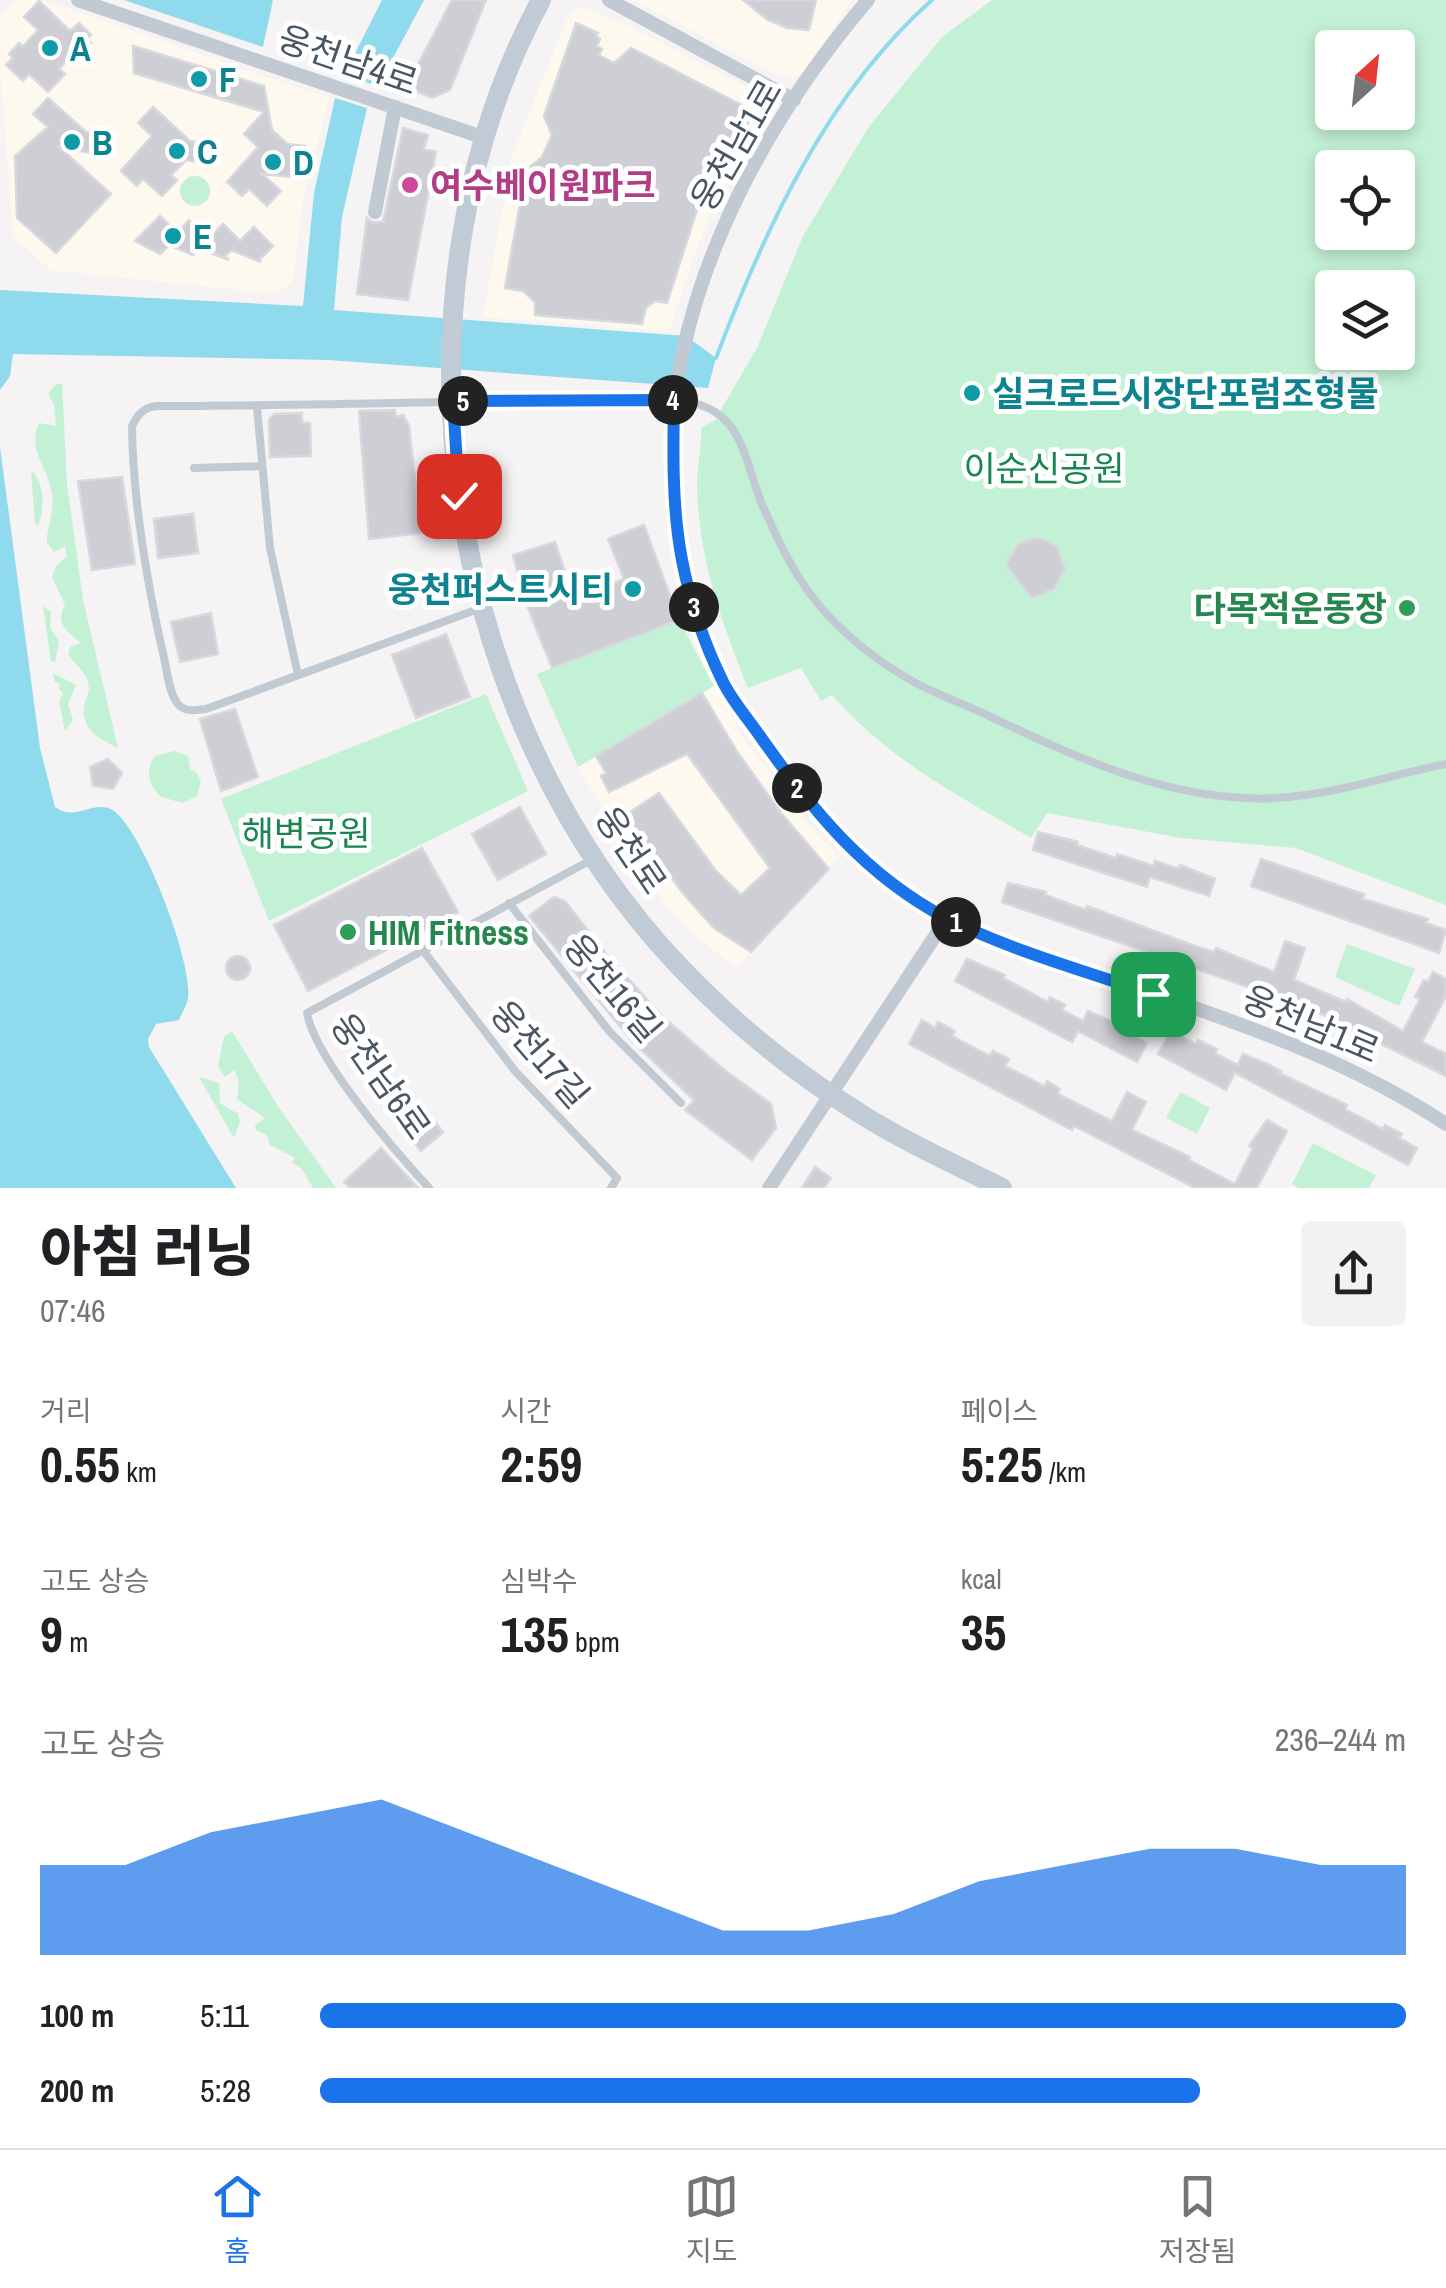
<!DOCTYPE html>
<html lang="ko">
<meta charset="utf-8">
<style>
:root{--surface:#fff;--page:#f2f2f2;--text:#202124;--muted:#757577;--line:#e0e0e0;--accent:#1a73e8}
body{margin:0;font-family:"Archivo Narrow","Noto Sans KR",sans-serif;background:var(--page);color:var(--text);height:100vh;display:flex;flex-direction:column;font-size:38px;white-space:nowrap}
*{box-sizing:border-box;margin:0}
p{font-size:32px;color:var(--muted)}
.icon{flex:none;width:55px;height:55px;fill:none;stroke:currentColor;stroke-width:2;stroke-linecap:round;stroke-linejoin:round}
.map{position:relative;height:1188px;overflow:hidden}
.sheet{display:flex;flex-direction:column;background:var(--surface);flex:1}
.sheet>*{flex:none}
.needle{width:65px;rotate:27deg}
.fabs{position:absolute;left:1315px;top:30px;display:grid;gap:20px}
.fabs a{display:grid;place-items:center;width:100px;height:100px;border-radius:10px;background:var(--surface);box-shadow:0 5px 15px #0003;font-size:50px}
.pin{position:absolute;display:grid;place-items:center;width:85px;height:85px;color:#fff;margin:-42px;border-radius:20px;box-shadow:0 5px 15px #0006}
.km{position:absolute;width:50px;height:50px;margin:-25px;border-radius:50%;background:#222;color:#fff;font-size:28px;line-height:50px;text-align:center}
.round{display:grid;place-items:center;flex:none;width:105px;height:105px;border-radius:10px;background:var(--page)}
.overview{display:flex;align-items:center;justify-content:space-between;height:170px;padding:0 40px}
h1{font-size:55px;font-weight:800;line-height:75px}
.stats{display:grid;grid-template-columns:repeat(3,1fr);gap:15px;height:170px;padding:10px 40px}
.stats div{display:grid;align-content:center}
.stats b{font-size:50px;font-weight:800}
.stats small{font-size:28px;font-weight:400}
.stats p{font-size:28px}
.chart{height:280px;padding:20px 40px}
.chart p{display:flex;justify-content:space-between}
.chart svg{width:100%;height:180px;margin-top:10px;fill:var(--accent);opacity:.7}
ul{padding:0 40px;list-style:none;font-size:32px}
li{display:grid;grid-template-columns:160px 120px 1fr;align-items:center;height:75px}
li i{height:25px;border-radius:12px;background:var(--accent)}
.menu{display:flex;justify-content:space-around;align-items:center;height:140px;border-top:2px solid var(--line);background:var(--surface);font-size:28px;color:var(--muted)}
.menu a{display:grid;justify-items:center;gap:5px}
.menu .active{color:var(--accent)}
.map>svg:first-child{display:block}
.commercial{fill:#fdf9ef}
.green{fill:#c3f1d5;fill-rule:evenodd}
.water{fill:#90daee}
.lines{fill:none;stroke-linecap:round;stroke-linejoin:round}
.stream{stroke:#90daee;stroke-width:4}
.building{fill:#cdcfd5;stroke:#d7d9de;stroke-width:2.5}
.lane{stroke:#c1cad2;stroke-width:8}
.street{stroke:#c1cad2;stroke-width:14}
.secondary{stroke:#c1cbd6;stroke-width:20}
.route-casing{stroke:#fff;stroke-width:20}
.route{stroke:#1a73e8;stroke-width:12}
.culture-dot{fill:#0f9aa8;stroke:#fff;stroke-width:4}
.hotel-dot{fill:#d1479c;stroke:#fff;stroke-width:4}
.leisure-dot{fill:#2e9e5b;stroke:#fff;stroke-width:4}
.labels{text-anchor:middle;dominant-baseline:central;stroke-width:10;stroke-linejoin:round;paint-order:stroke}
.culture-label{font-size:35px;font-weight:bold;fill:#0d838f;stroke:#fff;text-anchor:start}
.street-label{font-size:35px;fill:#4a5661;stroke:#fff}
.hotel-label{font-size:35px;font-weight:bold;fill:#b23c85;stroke:#fff;text-anchor:start}
.park-label{font-size:35px;fill:#17864f;stroke:#fff}
.leisure-label{font-size:35px;font-weight:bold;fill:#27864d;stroke:#fff;text-anchor:end}
</style>
<div class="map">
<svg width="1446" height="1188" viewBox="0 0 1446 1188">
<rect width="100%" height="100%" fill="#f5f3f3"/>
<path class="commercial" d="M16 0H43L329 98 303 199 293 281 277 294 50 270 13 236 0 66V14Z
M632 0H852L806 70 794 79 777 75Z
M585 8 636 29 762 95 767 101 768 109 714 208 697 248 669 332 483 317 511 159 566 21 574 10Z
M714 686 746 742 813 830 839 857 736 968 700 939 668 907 622 842 578 767Z"/>
<path class="green" d="M992 0H1446V905L1296 848 1181 838 1047 813 1031 838C956 794 890 761 832 695L821 701 801 668 748 688C721 621 698 556 697 483 697 465 702 447 701 428L715 420 757 348 803 236 868 128 942 37ZM1332 48H1398V112H1332ZM1332 168H1398V232H1332ZM1332 288H1398V352H1332Z
M180 191a15 15 0 1 1 30 0a15 15 0 1 1-30 0Z
M62 383 67 484 83 600 118 748C99 739 81 730 84 705 85 703 89 691 89 689 88 671 75 666 68 654L70 647 81 643C68 632 54 624 65 605L52 577 56 566 67 556 65 546 54 552 47 542C47 526 55 510 52 493 48 467 27 451 39 423L56 426 54 404 48 394 55 385Z
M31 470C45 484 45 507 38 526L35 523Z
M43 606 51 612 50 628 59 641 55 663 51 661Z
M679 620 714 686 578 767 537 674Z
M53 673 76 685 68 704 73 720 65 731 59 701 63 693 59 689 60 684 55 682Z
M486 694 528 791 269 921 221 799Z
M175 751 188 756 190 769 197 773 201 781 197 796 183 803 161 797C149 785 144 771 155 756Z
M1347 944 1415 969 1399 1006 1335 977Z
M232 1031 279 1108 336 1188H313L302 1169 292 1162 295 1158 270 1145 267 1135 256 1130 255 1125 265 1118 237 1099 239 1081 234 1070 225 1077 218 1066 224 1037Z
M199 1077 219 1083 220 1103 238 1114 240 1122 234 1138Z
M1180 1092 1210 1108 1197 1134 1166 1118Z
M1313 1143 1376 1175 1369 1188H1299L1292 1184Z"/>
<path class="water" d="M124 0H273L263 47Z
M382 0H424L378 86 344 75Z
M335 98 367 108 342 217 334 310 686 336 716 358 708 388 329 360 13 354 10 376 0 390V290L303 306 314 193Z
M0 447 40 748 55 807C76 823 94 798 114 811 143 832 193 962 188 998 187 1005 182 1013 179 1020L156 1024 148 1039 149 1047 236 1188H0Z"/>
<g class="lines">
<path class="stream" d="M716 358C765 229 827 93 932 0"/>
</g>
<path class="building" d="M452 0H486L450 90 432 98 406 87Z
M743 0H816L809 30 787 28 768 20Z
M39 1 70 31 79 23 91 35 86 39 91 43 81 54 77 50 59 69 65 74 48 92 29 74 23 81 6 65 13 58 9 54 19 43 23 46 38 30 24 17Z
M576 23 598 33 596 36 600 39 597 46 602 49 599 55 614 63 631 48 755 112 701 197 667 303 655 301 646 308 642 324 535 315V302L523 291 505 288 526 170 542 157 552 135 544 116Z
M133 46 264 86 272 130 287 144 305 146 302 178 262 174 281 191 267 206 249 189 242 196 227 182 258 147 244 134 264 112 134 73Z
M48 98 86 132 111 137 108 156 59 147 111 194 56 253 17 218 15 156 48 127 33 114Z
M153 107 190 141 216 146 212 164 186 160 171 175 177 180 162 196 143 179 137 186 121 171 152 136 138 123Z
M403 128 428 135 424 149 436 152 408 300 357 294 367 218 372 222H383Z
M160 216 177 233 189 220 208 239 223 224 240 241 254 227 273 246 259 260 261 262 231 250 225 256 229 260 200 249 193 255 169 245 160 254 135 241Z
M395 410 396 417 403 415 409 426 421 533 369 539 359 411Z
M302 413V423H310L311 456 270 457 269 420 274 414Z
M122 477 135 564 92 570 78 481Z
M193 514 198 553 158 558 154 519Z
M644 525 679 620 552 668 526 603 513 555 555 542 574 599 624 579 608 539Z
M1035 538 1044 539 1057 547 1065 569 1054 589 1032 598 1006 565 1018 544Z
M211 613 218 654 180 662 171 622Z
M446 634 470 697 416 718 392 655Z
M702 693 736 750 781 813 829 869 751 952 715 929 686 897 624 816 659 793 716 871 741 895 770 868 687 754 609 792 601 776 606 773 596 756Z
M235 709 258 777 221 791 200 719Z
M108 759 122 773 113 789 93 786 90 767Z
M520 807 546 854 498 880 472 834Z
M1038 832 1078 842 1077 845 1116 858 1117 854 1154 866 1155 861 1179 869 1180 865 1215 879 1209 896 1150 877 1147 887 1033 850Z
M422 848 458 912 308 991 274 925Z
M1261 859 1364 894 1363 899 1428 919 1426 923 1446 930 1439 953 1251 886Z
M1008 883 1046 892 1045 895 1086 910 1087 906 1195 946 1214 952 1216 948 1274 972 1285 941 1305 948 1294 980 1346 1002 1347 999 1403 1031 1420 999 1415 997 1424 980 1428 982 1433 972 1446 979V996L1422 1042 1446 1054V1076L1309 1008 1002 902Z
M554 897 565 901 607 955 662 1016 722 1068 771 1104 776 1128 752 1160 685 1110 694 1100 632 1041 529 916Z
M226 968a12 12 0 1 1 24 0a12 12 0 1 1-24 0Z
M967 959 1005 975 1003 978 1048 1002 1050 997 1065 1005 1062 1010 1083 1021 1088 1011 1127 1028 1125 1031 1147 1043 1137 1062 1078 1031 1072 1042 955 981Z
M922 1020 935 1028 938 1022 955 1031 952 1036 990 1056 993 1051 1009 1059 1005 1066 1044 1086 1047 1081 1060 1089 1058 1094 1112 1121 1127 1092 1146 1102 1132 1130 1190 1157 1189 1160 1235 1184 1253 1148 1249 1146 1267 1120 1287 1131 1257 1188H1195L1074 1126 1072 1130 909 1044Z
M1171 1031 1196 1044 1198 1040 1217 1049 1215 1053 1238 1065 1243 1054 1265 1063 1281 1071 1279 1073 1347 1105 1345 1109 1383 1129 1385 1125 1402 1134 1399 1138 1417 1148 1408 1165 1235 1073 1226 1090 1158 1054Z
M423 1107 443 1132 421 1151 400 1126Z
M381 1148 418 1188H350L344 1182Z
M815 1167 831 1178 824 1188H802Z"/>
<g class="lines">
<path class="lane" d="M257 407 270 548 298 675
M194 468 262 466
M481 608 206 709C195 710 185 713 177 703 169 692 167 671 164 658 147 583 133 503 132 426 138 414 144 407 157 406 288 406 418 402 549 400 589 400 663 392 700 405 744 419 746 465 761 502 772 527 783 552 798 576 824 619 870 658 914 682 938 695 964 704 989 716 1079 759 1174 803 1276 798 1333 795 1390 775 1446 764
M509 903 609 1031 681 1103
M422 949 515 1071 617 1178 611 1188
M429 1188C396 1152 315 1059 307 1013L593 859"/>
<path class="street" d="M78 0 485 138
M609 0 794 100
M868 0C773 111 696 249 675 395 669 433 673 477 677 516 683 574 696 634 725 686 738 709 756 731 772 752 819 819 871 880 946 918 1010 950 1083 970 1151 993 1254 1028 1355 1064 1446 1124
M375 212 395 107
M769 1188 947 918"/>
<path class="secondary" d="M541 0C378 302 444 719 679 966 732 1022 795 1073 861 1114 905 1142 954 1164 1002 1188"/>
</g>
<g class="lines">
<defs>
<path id="route" d="M459 496 453 401 674 400C673 452 672 508 682 560 690 602 704 643 723 682 733 702 749 720 762 739 813 811 866 876 946 918 1007 949 1087 972 1153 994"/>
</defs>
<use href="#route" class="route-casing"/>
<use href="#route" class="route"/>
</g>
<g class="culture-dot">
<circle cx="50" cy="48" r="10"/>
<circle cx="199" cy="79" r="10"/>
<circle cx="72" cy="142" r="10"/>
<circle cx="177" cy="151" r="10"/>
<circle cx="273" cy="162" r="10"/>
<circle cx="173" cy="236" r="10"/>
<circle cx="972" cy="393" r="10"/>
<circle cx="633" cy="589" r="10"/>
</g>
<circle class="hotel-dot" cx="410" cy="185" r="10"/>
<g class="leisure-dot">
<circle cx="1407" cy="608" r="10"/>
<circle cx="348" cy="932" r="10"/>
</g>
<g class="labels">
<g class="culture-label">
<text x="70" y="48">A</text>
<text x="219" y="79">F</text>
<text x="92" y="142">B</text>
<text x="197" y="151">C</text>
<text x="293" y="162">D</text>
<text x="193" y="236">E</text>
<text x="992" y="393">실크로드시장단포럼조형물</text>
<text x="613" y="589" text-anchor="end">웅천퍼스트시티</text>
</g>
<g class="street-label">
<text transform="translate(348 60) rotate(19)">웅천남4로</text>
<text transform="translate(736 145) rotate(-60)">웅천남1로</text>
<text transform="translate(631 850) rotate(56)">웅천로</text>
<text transform="translate(613 988) rotate(50)">웅천16길</text>
<text transform="translate(1311 1024) rotate(23)">웅천남1로</text>
<text transform="translate(540 1054) rotate(49)">웅천17길</text>
<text transform="translate(381 1076) rotate(55)">웅천남6로</text>
</g>
<g class="hotel-label">
<text x="430" y="185">여수베이원파크</text>
</g>
<g class="park-label">
<text x="1044" y="468">이순신공원</text>
<text x="306" y="833">해변공원</text>
</g>
<g class="leisure-label">
<text x="1387" y="608">다목적운동장</text>
<text x="368" y="932" text-anchor="start">HIM Fitness</text>
</g>
</g>
</svg>
<div class="fabs">
<a><svg class="needle" viewBox="-14 -14 28 28"><path d="M0-13l5 13h-10z" fill="#e53935"/><path d="M0 13l5-13h-10z" fill="#757577"/></svg></a>
<a><svg class="icon" aria-label="locate" viewBox="0 0 24 24"><circle cx="12" cy="12" r="6"/><path d="M12 2v4M12 18v4M2 12h4M18 12h4"/></svg></a>
<a><svg class="icon" aria-label="layers" viewBox="0 0 24 24"><path d="M12 4l9 5-9 5-9-5zM3 14l9 5 9-5"/></svg></a>
</div>
<div class="pin" style="left:1153px;top:994px;background:#1e9e55"><svg class="icon" aria-label="arrive" viewBox="0 0 24 24"><path d="M6 21V4h12l-3 4 3 4H6"/></svg></div>
<div class="pin" style="left:459px;top:496px;background:#d93025"><svg class="icon" aria-label="check" viewBox="0 0 24 24"><path d="M5 12l5 5 9-10"/></svg></div>
<b class="km" style="left:956px;top:922px">1</b>
<b class="km" style="left:797px;top:788px">2</b>
<b class="km" style="left:694px;top:607px">3</b>
<b class="km" style="left:673px;top:400px">4</b>
<b class="km" style="left:463px;top:401px">5</b>
</div>
<section class="sheet">
<div class="overview"><div><h1>아침 러닝</h1><p>07:46</p></div><a class="round"><svg class="icon" aria-label="share" viewBox="0 0 24 24"><path d="M12 15V3M7 8l5-5 5 5M5 13v7h14v-7"/></svg></a></div>
<div class="stats">
<div><p>거리</p><b>0.55<small> km</small></b></div>
<div><p>시간</p><b>2:59</b></div>
<div><p>페이스</p><b>5:25<small> /km</small></b></div>
</div>
<div class="stats">
<div><p>고도 상승</p><b>9<small> m</small></b></div>
<div><p>심박수</p><b>135<small> bpm</small></b></div>
<div><p>kcal</p><b>35</b></div>
</div>
<div class="chart"><p><span>고도 상승</span>236–244 m</p>
<svg viewBox="0 0 160 44" preserveAspectRatio="none"><path d="M0 44V22L10 22L20 14L30 10L40 6L50 14L60 22L70 30L80 38L90 38L100 34L110 26L120 22L130 18L140 18L150 22L160 22V44z"/></svg>
</div>
<ul>
<li><b>100 m</b>5:11<i style="width:100%"></i></li>
<li><b>200 m</b>5:28<i style="width:81%"></i></li>
</ul>
</section>
<nav class="menu">
<a class="active"><svg class="icon" aria-label="home" viewBox="0 0 24 24"><path d="M3 11l9-7 9 7M6 9v11h12V9"/></svg>홈</a>
<a><svg class="icon" aria-label="map" viewBox="0 0 24 24"><path d="M3 6l6-2 6 2 6-2v14l-6 2-6-2-6 2zM9 4v14M15 6v14"/></svg>지도</a>
<a><svg class="icon" aria-label="saved" viewBox="0 0 24 24"><path d="M7 4h10v16l-5-4-5 4z"/></svg>저장됨</a>
</nav>
